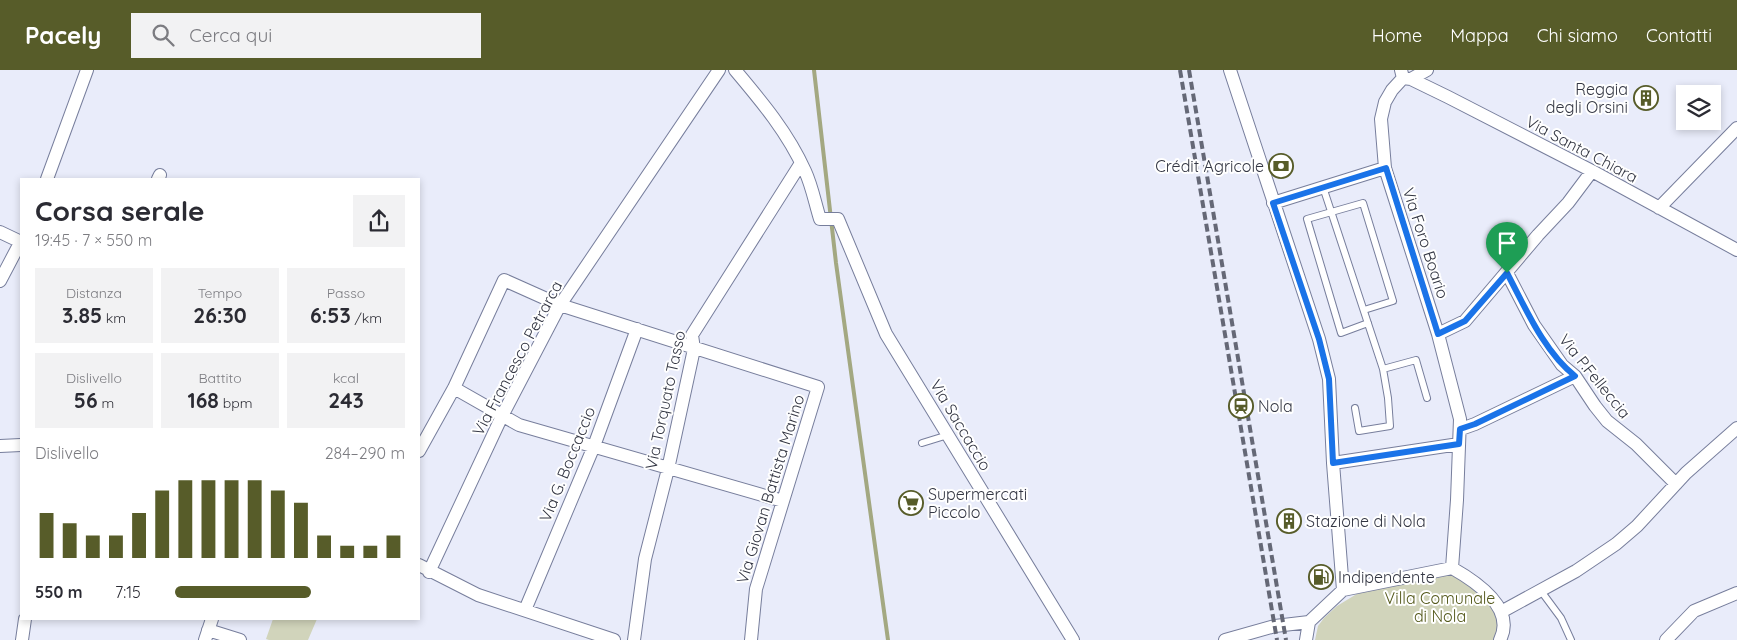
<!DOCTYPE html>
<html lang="it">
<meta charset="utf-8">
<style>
:root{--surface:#fff;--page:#f2f2f3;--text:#2b2b33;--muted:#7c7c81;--accent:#575c29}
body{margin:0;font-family:Quicksand,sans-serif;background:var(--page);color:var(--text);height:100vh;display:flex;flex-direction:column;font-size:19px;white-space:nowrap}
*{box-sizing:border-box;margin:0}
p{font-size:16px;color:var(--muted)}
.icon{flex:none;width:28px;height:28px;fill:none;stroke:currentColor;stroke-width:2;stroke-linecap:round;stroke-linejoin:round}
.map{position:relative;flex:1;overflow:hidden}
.side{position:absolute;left:20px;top:108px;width:400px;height:442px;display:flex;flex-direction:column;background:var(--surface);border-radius:0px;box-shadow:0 2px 8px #0003}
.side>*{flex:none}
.controls{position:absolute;left:1676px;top:15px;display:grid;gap:10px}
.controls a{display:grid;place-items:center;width:45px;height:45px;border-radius:0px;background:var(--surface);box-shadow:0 2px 8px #0003;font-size:25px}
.pin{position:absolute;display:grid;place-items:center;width:42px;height:42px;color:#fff;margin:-51px -21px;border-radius:50% 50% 50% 0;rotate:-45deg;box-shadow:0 0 5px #0007}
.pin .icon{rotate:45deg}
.round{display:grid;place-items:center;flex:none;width:52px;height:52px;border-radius:0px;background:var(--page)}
.summary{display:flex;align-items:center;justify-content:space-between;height:85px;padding:0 15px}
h1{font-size:28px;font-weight:700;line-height:38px}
.stats{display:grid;grid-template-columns:repeat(3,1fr);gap:8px;height:85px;padding:5px 15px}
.stats div{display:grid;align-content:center;border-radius:0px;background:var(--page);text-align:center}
.stats b{font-size:21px;font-weight:700}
.stats small{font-size:14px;font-weight:400}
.stats p{font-size:14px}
.chart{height:140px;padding:10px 15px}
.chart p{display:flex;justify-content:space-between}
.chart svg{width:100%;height:90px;margin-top:5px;stroke:var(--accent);stroke-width:6}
ul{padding:0 15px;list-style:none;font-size:16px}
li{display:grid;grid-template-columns:80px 60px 1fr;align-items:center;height:38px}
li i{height:12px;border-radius:6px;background:var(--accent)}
header{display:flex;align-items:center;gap:30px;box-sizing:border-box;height:70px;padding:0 25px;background:var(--accent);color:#fff}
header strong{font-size:24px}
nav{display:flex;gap:28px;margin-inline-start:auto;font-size:18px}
.search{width:350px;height:45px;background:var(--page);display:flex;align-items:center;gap:12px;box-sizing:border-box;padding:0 18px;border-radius:0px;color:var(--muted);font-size:19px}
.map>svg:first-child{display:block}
.green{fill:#d1d4bb}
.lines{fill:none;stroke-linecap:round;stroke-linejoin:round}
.stream{stroke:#a3a881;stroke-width:4}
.lane-casing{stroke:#777e9c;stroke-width:8}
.street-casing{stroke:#777e9c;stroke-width:14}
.lane{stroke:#fff;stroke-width:6}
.street{stroke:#fff;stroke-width:12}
.rail{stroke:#656876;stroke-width:4;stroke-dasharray:8 4;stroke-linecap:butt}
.route-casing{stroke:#fff;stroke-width:10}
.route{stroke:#1a73e8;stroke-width:6}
.labels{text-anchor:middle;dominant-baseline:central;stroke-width:4;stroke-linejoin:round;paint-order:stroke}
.poi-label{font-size:16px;fill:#333643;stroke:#fff;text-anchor:start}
.street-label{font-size:16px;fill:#333643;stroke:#fff}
.park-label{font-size:16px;fill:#54591b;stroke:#fff}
</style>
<header>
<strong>Pacely</strong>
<div class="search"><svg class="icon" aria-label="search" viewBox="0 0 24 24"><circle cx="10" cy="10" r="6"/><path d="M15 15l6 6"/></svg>Cerca qui</div>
<nav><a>Home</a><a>Mappa</a><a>Chi siamo</a><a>Contatti</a></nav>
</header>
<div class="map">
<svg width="1737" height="570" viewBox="0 0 1737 570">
<rect width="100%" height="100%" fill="#e9ecfa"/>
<path class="green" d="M1448 503 1461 508 1483 525 1500 551 1498 570H1315L1318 556 1324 548 1337 536 1360 522Z
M273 549H317L308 570H269L266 569Z"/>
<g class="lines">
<path class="stream" d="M814 0 836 193 888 570"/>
<defs>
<path id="lane" d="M1323 117 1383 299 1388 328 1390 356 1359 361 1355 338
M1364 240 1393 231 1363 133 1307 149 1341 263 1368 253
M1383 299 1416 290 1427 328
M922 373 948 365
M1541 521 1561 548 1571 570"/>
<path id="street" d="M735 0C762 32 788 63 805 101 812 116 815 133 820 149H838L886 264 1073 570
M1230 0 1319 269 1329 309 1333 393 1343 520
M1401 0 1403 8 1392 20 1385 32 1381 49 1385 98 1438 264 1460 349 1457 430 1452 498
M1403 8 1411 9 1448 27 1592 101 1737 180
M1411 9 1427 0
M47 109 87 0
M158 109 160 105
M1273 133 1385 98
M1659 138 1737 58
M0 162 21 172
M1507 203 1534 255 1562 295 1575 306 1595 336 1607 351 1636 374 1676 414
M0 211 21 171
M1438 264 1465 251 1538 165 1568 133 1592 101
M454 318 519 355 783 431
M1461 359 1475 354 1575 306
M0 376 21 375
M419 381 454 318 504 210 560 235 818 317 756 519 751 570
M1333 393 1459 374
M419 495 478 525 614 570
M429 502 502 346 560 235 719 0
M525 540 594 376 637 259
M1501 542 1576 501 1616 474 1637 456 1686 403 1737 358
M208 560 240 570
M22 570 25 549
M205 570 212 549
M634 570 645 489 668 399 694 279 692 265 801 93
M1225 570 1275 556 1309 552
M1306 570 1309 552 1343 520 1452 498C1475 511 1516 538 1500 570
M1666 570 1694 541 1737 523"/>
</defs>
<use href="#lane" class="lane-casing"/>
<use href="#street" class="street-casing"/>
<use href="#lane" class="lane"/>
<use href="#street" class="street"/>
<path class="rail" d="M1180 0 1277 570
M1189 0 1286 570"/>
</g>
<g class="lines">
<defs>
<path id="route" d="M1386 98 1438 264 1465 251 1507 203C1525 237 1544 282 1575 306L1475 354 1460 359 1459 374 1333 393 1329 309 1319 269 1273 133Z"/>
</defs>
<use href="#route" class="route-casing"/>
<use href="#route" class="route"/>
</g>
<defs>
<symbol id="building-ring" viewBox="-11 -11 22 22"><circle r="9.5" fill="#fff" stroke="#575c29" stroke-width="1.5"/><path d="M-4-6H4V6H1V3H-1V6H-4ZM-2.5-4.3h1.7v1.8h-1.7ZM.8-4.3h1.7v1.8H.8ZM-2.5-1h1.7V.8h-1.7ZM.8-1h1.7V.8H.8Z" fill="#575c29"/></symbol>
<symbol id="bank-ring" viewBox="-11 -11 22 22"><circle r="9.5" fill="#fff" stroke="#575c29" stroke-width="1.5"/><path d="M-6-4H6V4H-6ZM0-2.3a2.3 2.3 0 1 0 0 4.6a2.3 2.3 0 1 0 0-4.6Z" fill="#575c29"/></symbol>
<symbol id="station-ring" viewBox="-11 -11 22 22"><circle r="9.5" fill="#fff" stroke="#575c29" stroke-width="1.5"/><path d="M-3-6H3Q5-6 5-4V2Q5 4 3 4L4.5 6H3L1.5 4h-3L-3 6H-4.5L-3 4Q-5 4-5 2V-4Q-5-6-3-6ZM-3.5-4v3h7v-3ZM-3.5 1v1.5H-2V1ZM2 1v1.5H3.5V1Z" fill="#575c29"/></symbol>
<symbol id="supermarket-ring" viewBox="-11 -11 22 22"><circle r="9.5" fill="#fff" stroke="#575c29" stroke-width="1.5"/><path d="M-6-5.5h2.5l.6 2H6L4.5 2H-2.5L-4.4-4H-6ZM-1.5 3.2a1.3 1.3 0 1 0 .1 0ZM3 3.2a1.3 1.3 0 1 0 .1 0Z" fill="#575c29"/></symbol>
<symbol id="fuel-ring" viewBox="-11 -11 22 22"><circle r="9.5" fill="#fff" stroke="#575c29" stroke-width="1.5"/><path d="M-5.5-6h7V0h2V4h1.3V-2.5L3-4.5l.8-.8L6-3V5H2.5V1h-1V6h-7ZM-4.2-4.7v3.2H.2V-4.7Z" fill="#575c29"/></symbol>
</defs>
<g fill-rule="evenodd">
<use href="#building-ring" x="1632" y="14" width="28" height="28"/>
<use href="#bank-ring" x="1267" y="82" width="28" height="28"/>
<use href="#station-ring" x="1227" y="322" width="28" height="28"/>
<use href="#supermarket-ring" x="897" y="419" width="28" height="28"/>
<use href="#building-ring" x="1275" y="437" width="28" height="28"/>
<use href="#fuel-ring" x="1307" y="493" width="28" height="28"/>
</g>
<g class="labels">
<g class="poi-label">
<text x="1628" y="19" text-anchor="end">Reggia<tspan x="1628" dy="18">degli Orsini</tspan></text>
<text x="1264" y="96" text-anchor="end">Crédit Agricole</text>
<text x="1258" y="336">Nola</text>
<text x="928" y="424">Supermercati<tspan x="928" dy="18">Piccolo</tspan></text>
<text x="1306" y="451">Stazione di Nola</text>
<text x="1338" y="507">Indipendente</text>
</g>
<g class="street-label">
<text transform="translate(1582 79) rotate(28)">Via Santa Chiara</text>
<text transform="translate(1426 173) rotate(72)">Via Foro Boario</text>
<text transform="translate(517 288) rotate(-62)">Via Francesco Petrarca</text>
<text transform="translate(1595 306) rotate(51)">Via P.Felleccia</text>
<text transform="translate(665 330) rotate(-78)">Via Torquato Tasso</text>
<text transform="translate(961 355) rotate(59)">Via Saccaccio</text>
<text transform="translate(567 394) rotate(-68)">Via G. Boccaccio</text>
<text transform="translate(770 419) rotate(-73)">Via Giovan Battista Marino</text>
</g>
<g class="park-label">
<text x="1440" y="528">Villa Comunale<tspan x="1440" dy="18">di Nola</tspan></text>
</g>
</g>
</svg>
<div class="controls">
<a><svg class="icon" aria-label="layers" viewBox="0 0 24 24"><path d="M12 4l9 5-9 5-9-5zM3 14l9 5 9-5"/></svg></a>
</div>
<div class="pin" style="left:1507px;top:203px;background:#1e9e55"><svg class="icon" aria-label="arrive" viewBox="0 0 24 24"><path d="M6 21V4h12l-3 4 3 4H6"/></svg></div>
<section class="side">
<div class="summary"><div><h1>Corsa serale</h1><p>19:45 · 7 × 550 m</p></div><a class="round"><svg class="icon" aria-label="share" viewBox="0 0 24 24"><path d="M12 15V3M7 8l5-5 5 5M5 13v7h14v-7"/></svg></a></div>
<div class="stats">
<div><p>Distanza</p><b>3.85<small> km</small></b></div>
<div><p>Tempo</p><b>26:30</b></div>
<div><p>Passo</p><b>6:53<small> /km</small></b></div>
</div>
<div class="stats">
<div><p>Dislivello</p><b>56<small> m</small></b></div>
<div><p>Battito</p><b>168<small> bpm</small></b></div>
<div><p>kcal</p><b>243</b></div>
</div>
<div class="chart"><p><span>Dislivello</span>284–290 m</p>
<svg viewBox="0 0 160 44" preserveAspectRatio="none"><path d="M5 44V22M15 44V27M25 44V33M35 44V33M45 44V22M55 44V11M65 44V6M75 44V6M85 44V6M95 44V6M105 44V11M115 44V17M125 44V33M135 44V38M145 44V38M155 44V33"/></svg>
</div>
<ul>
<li><b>550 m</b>7:15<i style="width:59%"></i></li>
</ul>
</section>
</div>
